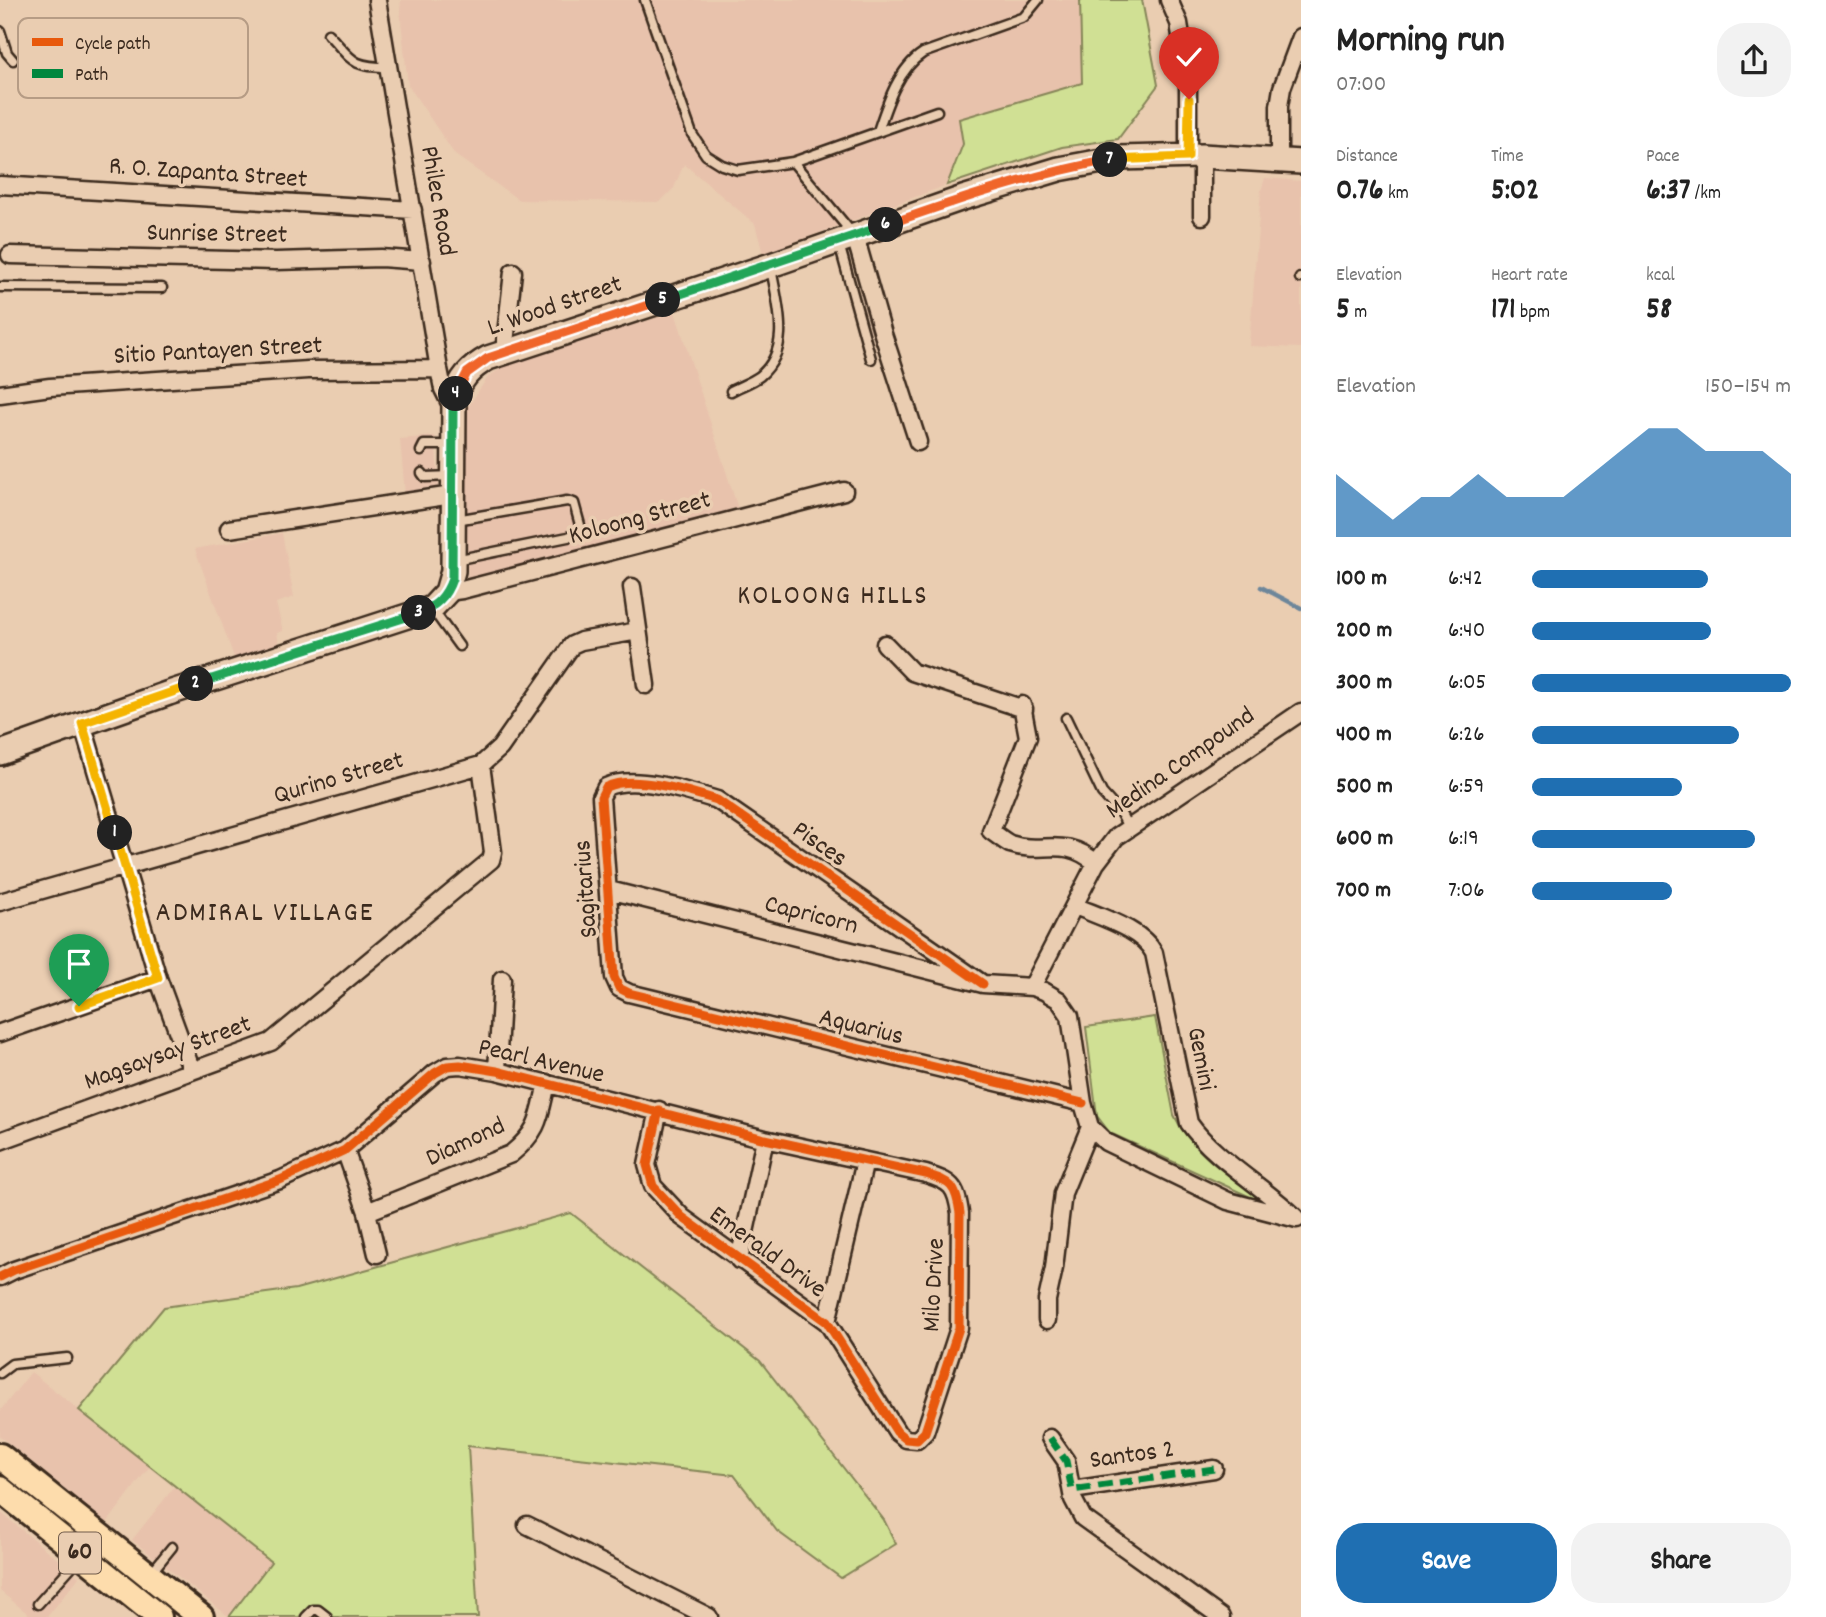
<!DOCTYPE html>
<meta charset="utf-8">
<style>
:root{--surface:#fff;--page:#f2f2f2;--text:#222;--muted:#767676;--accent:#1f6fb2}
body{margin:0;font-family:Dekko,sans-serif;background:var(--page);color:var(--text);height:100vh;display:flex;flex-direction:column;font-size:26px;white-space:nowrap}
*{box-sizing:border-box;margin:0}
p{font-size:23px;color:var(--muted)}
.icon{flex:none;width:38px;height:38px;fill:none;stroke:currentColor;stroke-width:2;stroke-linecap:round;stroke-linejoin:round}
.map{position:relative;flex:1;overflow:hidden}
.panel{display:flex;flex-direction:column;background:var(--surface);width:525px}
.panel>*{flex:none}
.pin{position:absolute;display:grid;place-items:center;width:60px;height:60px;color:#fff;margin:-72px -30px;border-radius:50% 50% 50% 0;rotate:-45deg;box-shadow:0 0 7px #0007}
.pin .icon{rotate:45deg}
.km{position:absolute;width:35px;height:35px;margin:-18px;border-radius:50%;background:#222;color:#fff;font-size:19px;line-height:35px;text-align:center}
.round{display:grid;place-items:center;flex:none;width:74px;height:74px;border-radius:28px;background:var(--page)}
.summary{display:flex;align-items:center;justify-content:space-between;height:119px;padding:0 35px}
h1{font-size:38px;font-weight:700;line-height:52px}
.figures{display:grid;grid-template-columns:repeat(3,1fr);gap:10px;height:119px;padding:7px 35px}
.figures div{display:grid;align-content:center}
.figures b{font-size:30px;font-weight:700}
.figures small{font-size:19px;font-weight:400}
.figures p{font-size:19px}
.chart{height:196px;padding:14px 35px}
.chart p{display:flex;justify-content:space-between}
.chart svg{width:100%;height:126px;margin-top:7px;fill:var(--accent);opacity:.7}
.cta{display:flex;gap:14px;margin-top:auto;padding:14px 35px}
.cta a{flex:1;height:80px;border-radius:28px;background:var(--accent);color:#fff;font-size:28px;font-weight:700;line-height:80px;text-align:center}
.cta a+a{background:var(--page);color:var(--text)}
ul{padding:0 35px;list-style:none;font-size:23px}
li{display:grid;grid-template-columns:112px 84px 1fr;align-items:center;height:52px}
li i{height:18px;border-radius:9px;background:var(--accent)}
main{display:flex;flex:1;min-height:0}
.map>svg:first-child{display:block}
.built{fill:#e8c2ac}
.green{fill:#d0e094;stroke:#868559;stroke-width:2}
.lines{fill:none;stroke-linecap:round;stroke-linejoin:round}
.stream{stroke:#6d869a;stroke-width:4.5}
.lane-casing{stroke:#3b2a1e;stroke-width:13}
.street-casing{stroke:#3b2a1e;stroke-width:21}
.secondary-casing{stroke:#3b2a1e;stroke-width:28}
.primary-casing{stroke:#3b2a1e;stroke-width:30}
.lane{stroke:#eacdb1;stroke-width:8}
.street{stroke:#eacdb1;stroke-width:16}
.secondary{stroke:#eacdb1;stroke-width:23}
.primary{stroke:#fddcac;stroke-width:24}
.quiet{stroke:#00873e;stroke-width:7;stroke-dasharray:14 7;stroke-linecap:butt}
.cycleway-casing{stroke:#eacdb1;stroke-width:13}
.cycleway{stroke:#e8590c;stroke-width:9}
.split-1-casing{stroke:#fff;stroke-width:14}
.split-2-casing{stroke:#fff;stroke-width:14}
.split-3-casing{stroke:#fff;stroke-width:14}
.split-4-casing{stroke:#fff;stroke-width:14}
.split-5-casing{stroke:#fff;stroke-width:14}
.split-6-casing{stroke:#fff;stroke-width:14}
.split-7-casing{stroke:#fff;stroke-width:14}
.split-8-casing{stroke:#fff;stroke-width:14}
.split-1{stroke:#f5b400;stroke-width:9}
.split-2{stroke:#f5b400;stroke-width:9}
.split-3{stroke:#22a559;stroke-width:9}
.split-4{stroke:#22a559;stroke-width:9}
.split-5{stroke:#f0652b;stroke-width:9}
.split-6{stroke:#22a559;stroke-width:9}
.split-7{stroke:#f0652b;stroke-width:9}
.split-8{stroke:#f5b400;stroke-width:9}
.labels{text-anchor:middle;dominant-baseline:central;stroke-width:7;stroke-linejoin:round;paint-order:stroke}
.shield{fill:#eacdb1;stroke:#705b4a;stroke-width:2}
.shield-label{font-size:24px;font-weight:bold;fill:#3b2a1e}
.street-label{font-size:26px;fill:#3b2a1e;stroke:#eacdb1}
.neighbourhood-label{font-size:28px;letter-spacing:2px;fill:#3b2a1e;stroke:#eacdb1}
.key{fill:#eacdb1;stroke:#b69c85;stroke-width:2}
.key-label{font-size:19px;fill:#3b2a1e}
</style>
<main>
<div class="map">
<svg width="1301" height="1617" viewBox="0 0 1301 1617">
<rect width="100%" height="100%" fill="#eacdb1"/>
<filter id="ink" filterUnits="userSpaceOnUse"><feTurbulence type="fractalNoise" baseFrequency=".0143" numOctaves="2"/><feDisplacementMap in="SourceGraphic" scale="14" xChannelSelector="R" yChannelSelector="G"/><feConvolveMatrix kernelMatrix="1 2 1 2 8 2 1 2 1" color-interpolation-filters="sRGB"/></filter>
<g filter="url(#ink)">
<path class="built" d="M401 0H1142L1158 85 1118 139 1062 147 947 185 763 254 755 224 684 164 674 188 660 202 519 200 455 155 408 85 400 12Z
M1265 178 1301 181V348L1249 346 1261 190Z
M675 312 740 515 468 588 463 425 466 410 488 377 507 364 521 359Z
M435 436 439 490 405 494 400 439Z
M282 533 294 597 276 603 283 631 277 633 280 648 235 660 195 549Z
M31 1372 150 1466 107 1523 0 1436V1411Z
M175 1486 271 1562 228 1616 132 1540Z
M0 1512 79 1577 47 1617H32L0 1591Z"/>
<path class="green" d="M1080 0H1142L1158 85 1118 139 1062 147 947 185 963 144 959 119 1082 83Z
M1155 1017 1174 1115C1193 1155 1234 1178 1268 1205L1110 1133 1097 1116 1086 1027Z
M571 1213 760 1361 884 1520 896 1544 841 1578 777 1531 734 1475 468 1446 478 1617H229L271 1562 79 1410 164 1307 296 1289Z"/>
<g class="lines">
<path class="stream" d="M1261 587 1301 608"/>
<defs>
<path id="lane" d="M645 0 692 134 706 155 722 165 738 170 793 162 937 111
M0 31 7 53 13 60
M328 34C353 60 350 67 389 67
M878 131C887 104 898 69 923 53L1024 17 1038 0
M793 162 852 233
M839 244 871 359
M1300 278H1301
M0 287 162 288
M731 391C740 386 752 382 760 376 793 348 777 304 771 268
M421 451 424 445H452
M422 473 425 477 453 476
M455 560 568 537 577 533 580 525 574 503 567 501 456 520
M433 610 459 646
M1066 718 1102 793 1121 814 1128 827
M0 1373 12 1364 67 1358
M151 1573 172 1547
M38 1604 80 1557
M306 1617 313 1610H318L327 1617"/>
<path id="street" d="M377 0 439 369 443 389 453 409
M1169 0 1179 23 1188 81V157
M1279 160V106L1282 88 1301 37
M0 185 413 210
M1202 216V156
M855 236 883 334 918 442
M10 255 276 261 381 258 422 261
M504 352 513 272
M0 394 50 387 308 370 439 369
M229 529 452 495
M632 587 646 685
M447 592 462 590 844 491
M885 644 912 672 1024 709
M1022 705 1028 737 991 831C997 835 1004 841 1010 844 1043 855 1063 835 1096 863
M82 723 158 978 192 1071
M609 890 983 984 1032 987 1044 991 1059 1000 1070 1016 1083 1103 1090 1127 1106 1142 1228 1201 1297 1219
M0 902 481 765 500 748 572 645 581 641 638 631
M1075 906C1100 917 1142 929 1154 953L1189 1123C1214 1159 1263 1186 1295 1217
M983 984 717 800C687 791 634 774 606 787L601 797 614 977 619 988 629 993 1083 1103
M1032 987 1096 863 1116 837 1301 712
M0 1033 158 978
M497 1071 502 979
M0 1141 271 1042 491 860 493 852 481 765
M345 1150 367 1212 377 1254
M367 1212 511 1154C540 1130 539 1117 547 1083
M739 1260 765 1139
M0 1277 14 1270 280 1180 345 1150 435 1073 447 1066 460 1065 497 1071 765 1139 926 1174C951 1182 956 1185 960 1213L959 1328 925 1432 917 1440 906 1439 897 1432 827 1322 682 1217 653 1186 647 1165 659 1110
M1047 1320V1300L1054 1268 1063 1193 1090 1127
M827 1322 865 1161
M1050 1438 1066 1461 1073 1499 1083 1518 1221 1617
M1072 1490 1214 1469
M527 1525 709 1617"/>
<path id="secondary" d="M0 753 169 693 432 608 447 592 453 571 454 399C460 379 470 368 488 358L771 265 963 198 1059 169 1118 158 1202 156 1301 162"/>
<path id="primary" d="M0 1456 201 1617
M0 1489 159 1617"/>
</defs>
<use href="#lane" class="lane-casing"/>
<use href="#street" class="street-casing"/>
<use href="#secondary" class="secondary-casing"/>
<use href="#primary" class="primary-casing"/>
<use href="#lane" class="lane"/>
<use href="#street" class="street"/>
<use href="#secondary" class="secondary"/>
<use href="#primary" class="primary"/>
<path class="quiet" d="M1050 1438 1066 1461 1072 1490 1214 1469"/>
<defs>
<path id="cycleway" d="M983 984 717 800C687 791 634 774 606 787L601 797 614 977 619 988 629 993 1083 1103
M0 1277 14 1270 280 1180 345 1150 435 1073 447 1066 460 1065 497 1071 765 1139 926 1174C951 1182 956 1185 960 1213L959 1328 925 1432 917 1440 906 1439 897 1432 827 1322 682 1217 653 1186 647 1165 659 1110"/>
</defs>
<use href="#cycleway" class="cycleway-casing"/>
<use href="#cycleway" class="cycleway"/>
</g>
</g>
<g class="lines" filter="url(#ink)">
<defs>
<path id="split-1" d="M79 1006 158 978 115 833"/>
<path id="split-2" d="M115 833 82 723 196 684"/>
<path id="split-3" d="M196 684 419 613"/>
<path id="split-4" d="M419 613C436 606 446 597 452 579L453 409 456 394"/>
<path id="split-5" d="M456 394 467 373 488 358 663 300"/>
<path id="split-6" d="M663 300 886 225"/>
<path id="split-7" d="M886 225C960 199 1033 174 1110 160"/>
<path id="split-8" d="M1110 160 1188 157 1189 99"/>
</defs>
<use href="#split-1" class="split-1-casing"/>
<use href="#split-2" class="split-2-casing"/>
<use href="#split-3" class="split-3-casing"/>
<use href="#split-4" class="split-4-casing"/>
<use href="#split-5" class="split-5-casing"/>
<use href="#split-6" class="split-6-casing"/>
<use href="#split-7" class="split-7-casing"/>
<use href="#split-8" class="split-8-casing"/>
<use href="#split-1" class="split-1"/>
<use href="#split-2" class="split-2"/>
<use href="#split-3" class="split-3"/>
<use href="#split-4" class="split-4"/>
<use href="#split-5" class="split-5"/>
<use href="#split-6" class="split-6"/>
<use href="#split-7" class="split-7"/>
<use href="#split-8" class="split-8"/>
</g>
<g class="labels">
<rect class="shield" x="59" y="1532.5" width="42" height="41" rx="5"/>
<g class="shield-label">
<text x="80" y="1553">60</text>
</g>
<g class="street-label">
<text transform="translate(208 174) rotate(4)">R. O. Zapanta Street</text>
<text transform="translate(437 201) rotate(80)">Philec Road</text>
<text transform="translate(217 235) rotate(1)">Sunrise Street</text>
<text transform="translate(555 307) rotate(-19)">L. Wood Street</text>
<text transform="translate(218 352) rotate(-3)">Sitio Pantayen Street</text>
<text transform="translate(640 519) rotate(-15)">Koloong Street</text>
<text transform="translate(1181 764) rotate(-35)">Medina Compound</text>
<text transform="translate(339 779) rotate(-16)">Qurino Street</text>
<text transform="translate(819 845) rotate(35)">Pisces</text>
<text transform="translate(587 889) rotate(-94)">Sagitarius</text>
<text transform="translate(811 916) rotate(14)">Capricorn</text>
<text transform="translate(861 1028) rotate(14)">Aquarius</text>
<text transform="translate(168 1054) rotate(-20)">Magsaysay Street</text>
<text transform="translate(1200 1059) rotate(79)">Gemini</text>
<text transform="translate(541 1062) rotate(13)">Pearl Avenue</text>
<text transform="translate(466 1143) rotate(-25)">Diamond</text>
<text transform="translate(767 1253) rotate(36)">Emerald Drive</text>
<text transform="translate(935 1285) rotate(-87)">Milo Drive</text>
<text transform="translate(1132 1456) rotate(-8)">Santos 2</text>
</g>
<g class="neighbourhood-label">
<text x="833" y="598">KOLOONG HILLS</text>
<text x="265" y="915">ADMIRAL VILLAGE</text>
</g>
</g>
<rect x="18" y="18" width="230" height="80" rx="10" class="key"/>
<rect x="32" y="38" width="31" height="8" fill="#e8590c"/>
<rect x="32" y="69" width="31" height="9" fill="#00873e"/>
<g class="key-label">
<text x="75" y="49">Cycle path</text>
<text x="75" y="80">Path</text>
</g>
</svg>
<div class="pin" style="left:79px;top:1006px;background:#1e9e55"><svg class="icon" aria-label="arrive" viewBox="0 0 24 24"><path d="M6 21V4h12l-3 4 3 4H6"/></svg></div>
<div class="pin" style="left:1189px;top:99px;background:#d93025"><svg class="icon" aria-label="check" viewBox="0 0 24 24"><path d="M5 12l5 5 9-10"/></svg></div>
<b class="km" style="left:115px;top:833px">1</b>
<b class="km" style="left:196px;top:684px">2</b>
<b class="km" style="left:419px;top:613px">3</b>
<b class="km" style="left:456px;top:394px">4</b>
<b class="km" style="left:663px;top:300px">5</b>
<b class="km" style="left:886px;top:225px">6</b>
<b class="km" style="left:1110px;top:160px">7</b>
</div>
<section class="panel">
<div class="summary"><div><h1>Morning run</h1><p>07:00</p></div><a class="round"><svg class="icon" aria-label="share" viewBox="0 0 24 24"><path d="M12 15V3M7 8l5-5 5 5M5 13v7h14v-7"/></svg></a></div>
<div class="figures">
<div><p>Distance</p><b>0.76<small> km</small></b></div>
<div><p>Time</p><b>5:02</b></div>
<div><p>Pace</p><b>6:37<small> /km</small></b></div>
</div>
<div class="figures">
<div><p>Elevation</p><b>5<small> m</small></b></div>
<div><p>Heart rate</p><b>171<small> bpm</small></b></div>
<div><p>kcal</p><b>58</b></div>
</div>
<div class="chart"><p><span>Elevation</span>150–154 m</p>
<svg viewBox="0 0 160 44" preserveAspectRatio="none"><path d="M0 44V22L10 30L20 38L30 30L40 30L50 22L60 30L70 30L80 30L90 22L100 14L110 6L120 6L130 14L140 14L150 14L160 22V44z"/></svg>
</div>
<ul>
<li><b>100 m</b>6:42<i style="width:68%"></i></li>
<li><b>200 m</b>6:40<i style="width:69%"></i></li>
<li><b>300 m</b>6:05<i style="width:100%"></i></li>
<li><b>400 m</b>6:26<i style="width:80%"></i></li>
<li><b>500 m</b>6:59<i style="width:58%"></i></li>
<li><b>600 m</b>6:19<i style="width:86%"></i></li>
<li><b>700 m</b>7:06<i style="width:54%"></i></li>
</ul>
<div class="cta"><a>Save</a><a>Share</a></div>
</section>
</main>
